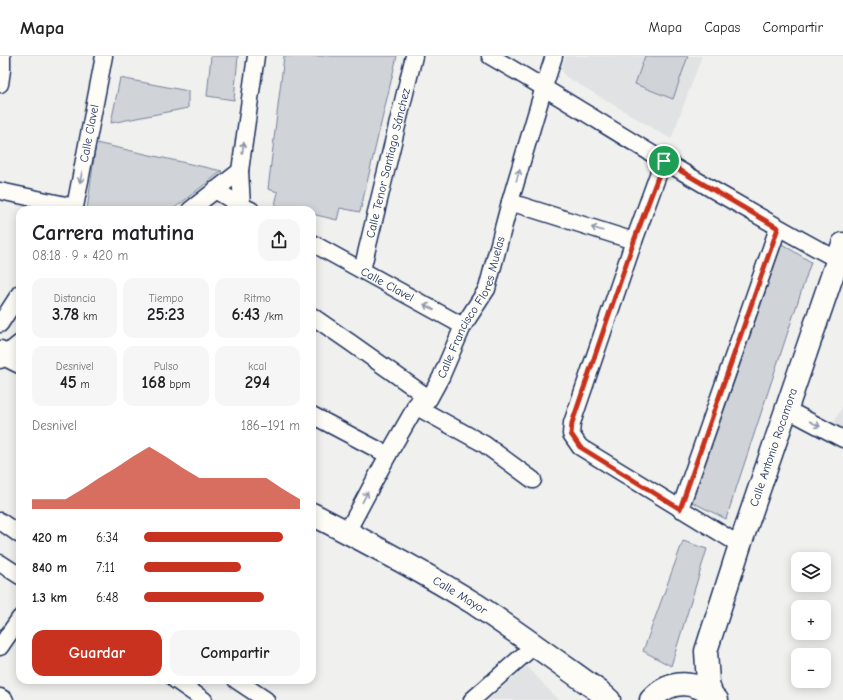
<!DOCTYPE html>
<html lang="es">
<meta charset="utf-8">
<style>
:root{--surface:#fff;--page:#f6f6f6;--text:#202124;--muted:#757577;--line:#e0e0e0;--accent:#c8321e}
body{margin:0;font-family:"Comic Neue",sans-serif;background:var(--page);color:var(--text);height:100vh;display:flex;flex-direction:column;font-size:15px;white-space:nowrap}
*{box-sizing:border-box;margin:0}
p{font-size:13px;color:var(--muted)}
.icon{flex:none;width:22px;height:22px;fill:none;stroke:currentColor;stroke-width:2;stroke-linecap:round;stroke-linejoin:round}
.map{position:relative;flex:1;overflow:hidden}
.drawer{position:absolute;left:16px;top:150px;width:300px;height:478px;display:flex;flex-direction:column;background:var(--surface);border-radius:12px;box-shadow:0 2px 10px #0003}
.drawer>*{flex:none}
.buttons{position:absolute;left:791px;top:496px;display:grid;gap:8px}
.buttons a{display:grid;place-items:center;width:40px;height:40px;border-radius:8px;background:var(--surface);box-shadow:0 2px 10px #0003;font-size:20px}
.pin{position:absolute;display:grid;place-items:center;width:34px;height:34px;color:#fff;margin:-17px;border:2px solid #fff;border-radius:50%;box-shadow:0 1px 4px #0007}
.round{display:grid;place-items:center;flex:none;width:42px;height:42px;border-radius:12px;background:var(--page)}
.headline{display:flex;align-items:center;justify-content:space-between;height:68px;padding:0 16px}
h1{font-size:22px;font-weight:700;line-height:30px}
.figures{display:grid;grid-template-columns:repeat(3,1fr);gap:6px;height:68px;padding:4px 16px}
.figures div{display:grid;align-content:center;border-radius:10px;background:var(--page);text-align:center}
.figures b{font-size:17px;font-weight:700}
.figures small{font-size:11px;font-weight:400}
.figures p{font-size:11px}
.chart{height:112px;padding:8px 16px}
.chart p{display:flex;justify-content:space-between}
.chart svg{width:100%;height:72px;margin-top:4px;fill:var(--accent);opacity:.7}
.button{display:flex;gap:8px;margin-top:auto;padding:8px 16px}
.button a{flex:1;height:46px;border-radius:12px;background:var(--accent);color:#fff;font-size:16px;font-weight:700;line-height:46px;text-align:center}
.button a+a{background:var(--page);color:var(--text)}
ul{padding:0 16px;list-style:none;font-size:13px}
li{display:grid;grid-template-columns:64px 48px 1fr;align-items:center;height:30px}
li i{height:10px;border-radius:5px;background:var(--accent)}
header{display:flex;align-items:center;gap:24px;box-sizing:border-box;height:56px;padding:0 20px;background:var(--surface);border-bottom:1px solid var(--line)}
header strong{font-size:19px}
nav{display:flex;gap:22px;margin-inline-start:auto;font-size:14px}
.map>svg:first-child{display:block}
.built{fill:#e0e2e3}
.green{fill:#d0d3d8;stroke:#76819b}
.lines{fill:none;stroke-linecap:round;stroke-linejoin:round}
.street-casing{stroke:#1b2f5e;stroke-width:19}
.secondary-casing{stroke:#1b2f5e;stroke-width:25}
.street{stroke:#fdfcf7;stroke-width:16}
.secondary{stroke:#fdfcf7;stroke-width:22}
.oneway{stroke:#8c96aa}
.route-casing{stroke:#fff;stroke-width:8}
.route{stroke:#c8321e;stroke-width:5}
.labels{text-anchor:middle;dominant-baseline:central;stroke-width:4;stroke-linejoin:round;paint-order:stroke}
.street-label{font-size:12px;fill:#1b2f5e;stroke:#fdfcf7}
</style>
<header>
<strong>Mapa</strong>
<nav><a>Mapa</a><a>Capas</a><a>Compartir</a></nav>
</header>
<div class="map">
<svg width="843" height="644" viewBox="0 0 843 644">
<rect width="100%" height="100%" fill="#f0f0ee"/>
<filter id="ink" filterUnits="userSpaceOnUse"><feTurbulence type="fractalNoise" baseFrequency=".025" numOctaves="2"/><feDisplacementMap in="SourceGraphic" scale="8" xChannelSelector="R" yChannelSelector="G"/><feConvolveMatrix kernelMatrix="1 2 1 2 8 2 1 2 1" color-interpolation-filters="sRGB"/></filter>
<g filter="url(#ink)">
<path class="built" d="M566 0H702L671 83 565 20 561 12Z
M843 350V375L832 369Z
M527 610 558 644H488Z"/>
<path class="green" d="M211 0H238L234 44 207 40Z
M284 0H397L360 156 340 152 337 164 312 158V154H297L275 149 278 136 268 133Z
M645 0H688L673 43 635 28Z
M120 22 188 35V52L111 67Z
M96 87 222 115 172 154H87Z
M782 188 811 206 726 463 692 446Z
M683 485 707 493 671 610 643 595Z"/>
<g class="lines">
<defs>
<g id="street">
<path d="M490 0C549 34 606 70 664 105 721 139 779 172 838 204"/>
<path d="M0 28 2 14V0"/>
<path d="M663 105 634 185 572 367 571 378 580 391 740 489"/>
<path d="M215 134 242 150"/>
<path d="M0 135 75 151"/>
<path d="M510 146 634 185"/>
<path id="s1" d="M74 154 75 151 104 0"/>
<path d="M190 154 240 115"/>
<path d="M251 154 242 150 240 115 256 0"/>
<path id="s2" d="M312 187 463 270"/>
<path id="s3" d="M362 214 414 0"/>
<path d="M312 260 351 287 423 338"/>
<path d="M0 268 20 237"/>
<path d="M0 304 5 299 20 287"/>
<path d="M415 350 484 388 533 424"/>
<path d="M786 353 843 383"/>
<path d="M312 359 388 399"/>
<path d="M680 453 778 172"/>
<path d="M0 465 20 479"/>
<path id="s4" d="M347 476 388 399 423 338 429 343 441 321 463 270 487 233 510 146 544 31 554 0"/>
<path d="M0 507 20 520"/>
<path d="M0 591 20 562"/>
<path d="M175 624 204 644"/>
<path d="M236 624 266 644"/>
<path d="M0 641 5 644"/>
<path d="M472 644 535 589"/>
</g>
<g id="secondary">
<path d="M0 296 20 306"/>
<path id="s5" d="M312 458C367 486 422 515 475 548 517 576 558 606 600 636L609 644"/>
<path id="s6" d="M711 637 708 627 706 595 740 489 843 188"/>
<path d="M651 644C671 622 697 624 717 644"/>
</g>
</defs>
<use href="#street" class="street-casing"/>
<use href="#secondary" class="secondary-casing"/>
<use href="#street" class="street"/>
<use href="#secondary" class="secondary"/>
</g>
<defs><path id="oneway-shaft" d="M-6 0H5M1.5-3L5.5 0L1.5 3" fill="none" stroke-width="1.6" stroke-linecap="round" stroke-linejoin="round"/></defs>
<g class="oneway">
<use href="#oneway-shaft" transform="translate(243 92) rotate(-82)"/>
<use href="#oneway-shaft" transform="translate(518 119) rotate(-74)"/>
<use href="#oneway-shaft" transform="translate(81 121) rotate(101)"/>
<use href="#oneway-shaft" transform="translate(597 173) rotate(-163)"/>
<use href="#oneway-shaft" transform="translate(429 251) rotate(-151)"/>
<use href="#oneway-shaft" transform="translate(815 368) rotate(28)"/>
<use href="#oneway-shaft" transform="translate(365 441) rotate(-62)"/>
</g>
</g>
<g class="lines" filter="url(#ink)">
<defs>
<path id="route" d="M664 105 778 172 680 453 580 391 571 378 572 367 634 185Z"/>
</defs>
<use href="#route" class="route-casing"/>
<use href="#route" class="route"/>
</g>
<g class="labels">
<g class="street-label">
<text stroke="none"><textPath href="#s1" startOffset="78">Calle Clavel</textPath></text>
<text stroke="none"><textPath href="#s3" startOffset="110">Calle Tenor Santiago Sánchez</textPath></text>
<text stroke="none"><textPath href="#s2" startOffset="86">Calle Clavel</textPath></text>
<text stroke="none"><textPath href="#s4" startOffset="267">Calle Francisco Flores Muelas</textPath></text>
<text stroke="none"><textPath href="#s6" startOffset="257">Calle Antonio Rocamora</textPath></text>
<text stroke="none"><textPath href="#s5" startOffset="169">Calle Mayor</textPath></text>
</g>
</g>
</svg>
<div class="buttons">
<a><svg class="icon" aria-label="layers" viewBox="0 0 24 24"><path d="M12 4l9 5-9 5-9-5zM3 14l9 5 9-5"/></svg></a>
<a>+</a>
<a>−</a>
</div>
<div class="pin" style="left:664px;top:105px;background:#1e9e55"><svg class="icon" aria-label="arrive" viewBox="0 0 24 24"><path d="M6 21V4h12l-3 4 3 4H6"/></svg></div>
<section class="drawer">
<div class="headline"><div><h1>Carrera matutina</h1><p>08:18 · 9 × 420 m</p></div><a class="round"><svg class="icon" aria-label="share" viewBox="0 0 24 24"><path d="M12 15V3M7 8l5-5 5 5M5 13v7h14v-7"/></svg></a></div>
<div class="figures">
<div><p>Distancia</p><b>3.78<small> km</small></b></div>
<div><p>Tiempo</p><b>25:23</b></div>
<div><p>Ritmo</p><b>6:43<small> /km</small></b></div>
</div>
<div class="figures">
<div><p>Desnivel</p><b>45<small> m</small></b></div>
<div><p>Pulso</p><b>168<small> bpm</small></b></div>
<div><p>kcal</p><b>294</b></div>
</div>
<div class="chart"><p><span>Desnivel</span>186–191 m</p>
<svg viewBox="0 0 160 44" preserveAspectRatio="none"><path d="M0 44V38L10 38L20 38L30 32L40 25L50 19L60 12L70 6L80 12L90 19L100 25L110 25L120 25L130 25L140 25L150 32L160 38V44z"/></svg>
</div>
<ul>
<li><b>420 m</b>6:34<i style="width:89%"></i></li>
<li><b>840 m</b>7:11<i style="width:62%"></i></li>
<li><b>1.3 km</b>6:48<i style="width:77%"></i></li>
</ul>
<div class="button"><a>Guardar</a><a>Compartir</a></div>
</section>
</div>
